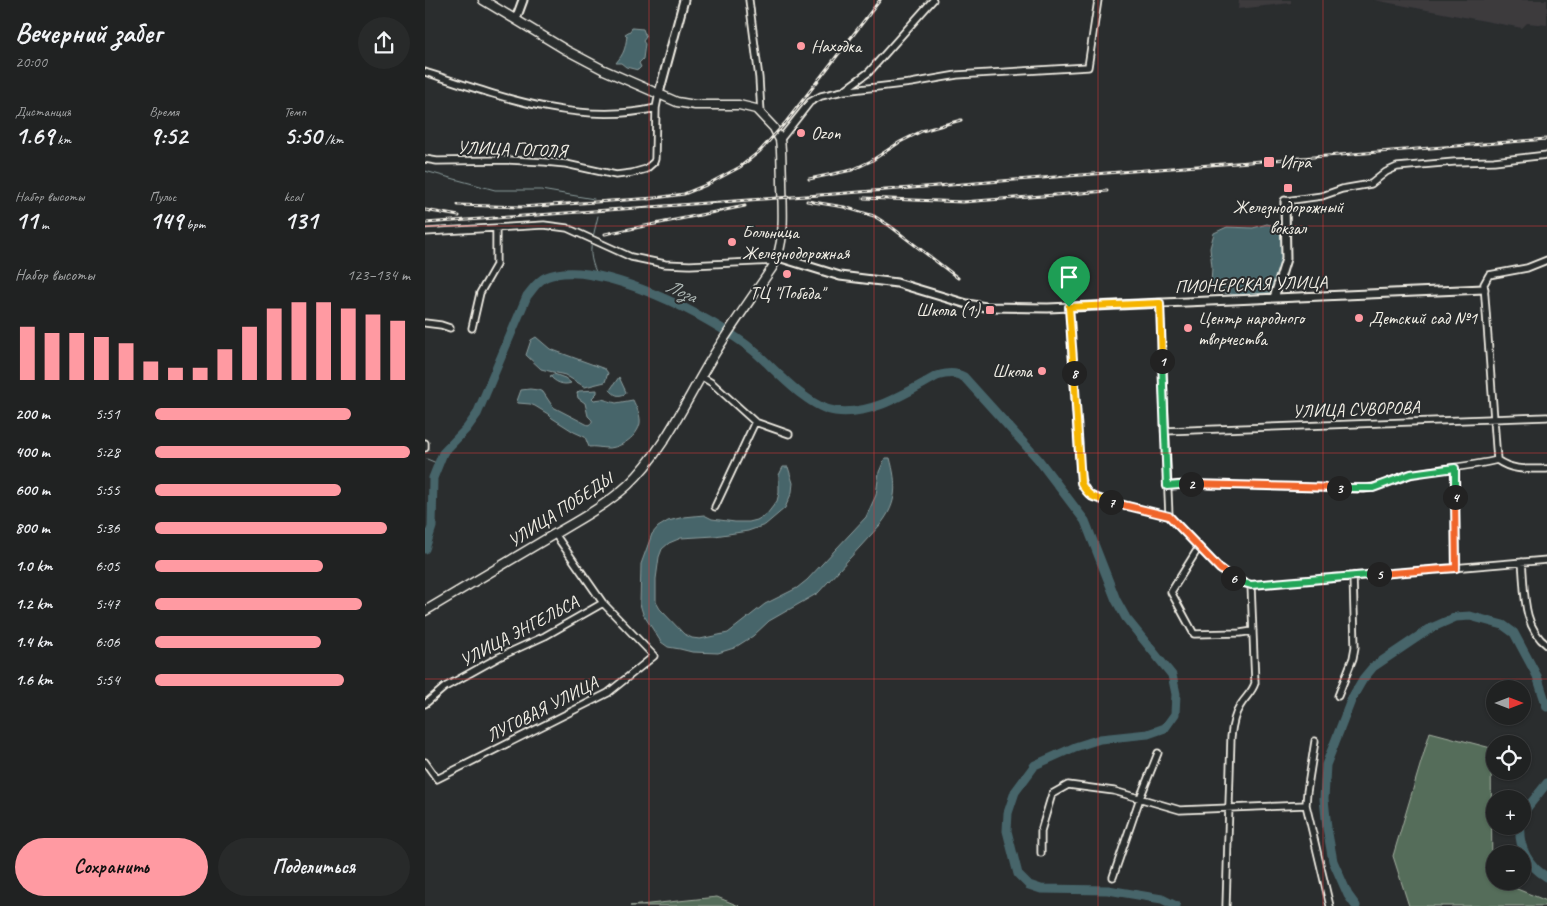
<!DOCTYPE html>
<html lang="ru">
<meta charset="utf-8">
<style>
:root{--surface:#202222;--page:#282a2a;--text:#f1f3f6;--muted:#a2a4a5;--line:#3d3f40;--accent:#ff9aa2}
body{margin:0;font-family:Caveat,sans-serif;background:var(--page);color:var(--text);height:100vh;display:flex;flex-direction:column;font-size:19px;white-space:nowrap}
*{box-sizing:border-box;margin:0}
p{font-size:16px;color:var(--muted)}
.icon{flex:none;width:28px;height:28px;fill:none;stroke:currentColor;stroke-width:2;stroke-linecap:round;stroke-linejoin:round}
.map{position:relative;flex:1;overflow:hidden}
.details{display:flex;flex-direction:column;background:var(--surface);width:425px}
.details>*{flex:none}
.needle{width:32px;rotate:90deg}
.controls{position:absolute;left:1061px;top:680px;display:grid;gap:10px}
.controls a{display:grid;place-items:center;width:45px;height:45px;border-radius:50%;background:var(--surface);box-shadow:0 1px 4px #0004,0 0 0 1px var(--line);font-size:25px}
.pin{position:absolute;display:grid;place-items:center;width:42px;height:42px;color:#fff;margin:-51px -21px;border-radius:50% 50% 50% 0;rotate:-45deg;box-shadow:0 0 5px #0007}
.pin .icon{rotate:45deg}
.km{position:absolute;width:25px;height:25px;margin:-12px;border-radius:50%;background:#222;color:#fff;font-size:14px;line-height:25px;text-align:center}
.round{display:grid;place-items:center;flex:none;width:52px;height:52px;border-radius:26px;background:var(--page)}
.headline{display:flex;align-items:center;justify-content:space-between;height:85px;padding:0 15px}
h1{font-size:28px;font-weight:700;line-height:38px}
.metrics{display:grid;grid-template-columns:repeat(3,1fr);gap:8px;height:85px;padding:5px 15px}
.metrics div{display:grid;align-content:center}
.metrics b{font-size:25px;font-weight:700}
.metrics small{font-size:14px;font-weight:400}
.metrics p{font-size:14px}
.chart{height:140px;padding:10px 15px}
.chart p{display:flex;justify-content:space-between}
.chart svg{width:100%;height:90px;margin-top:5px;stroke:var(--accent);stroke-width:6}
.primary-button{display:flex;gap:10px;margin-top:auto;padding:10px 15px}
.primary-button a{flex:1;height:58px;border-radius:30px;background:var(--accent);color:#111;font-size:20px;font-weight:700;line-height:58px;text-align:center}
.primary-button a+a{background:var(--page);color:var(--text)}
ul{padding:0 15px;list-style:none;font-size:16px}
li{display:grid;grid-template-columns:80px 60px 1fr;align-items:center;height:38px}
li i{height:12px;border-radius:6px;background:var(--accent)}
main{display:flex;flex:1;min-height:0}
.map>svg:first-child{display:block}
.built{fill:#3c3a3e}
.green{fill:#556d5a;stroke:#a4afa1}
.water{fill:#47656b;stroke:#8c9d9d}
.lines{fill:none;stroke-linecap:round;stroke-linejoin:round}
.stream{stroke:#8c9d9d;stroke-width:1}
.river{stroke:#47656b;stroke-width:9}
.minor-casing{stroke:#f4f1e8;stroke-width:9}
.tertiary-casing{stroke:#f4f1e8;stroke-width:11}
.secondary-casing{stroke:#f4f1e8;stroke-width:11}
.minor{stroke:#2a2d2e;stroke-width:5.5}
.tertiary{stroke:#2a2d2e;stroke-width:7}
.secondary{stroke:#2a2d2e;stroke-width:8}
.rail-casing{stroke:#f4f1e8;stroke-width:3}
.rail{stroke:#2a2d2e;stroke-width:1;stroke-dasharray:4;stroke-linecap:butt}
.split-1-casing{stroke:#fff;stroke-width:10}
.split-2-casing{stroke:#fff;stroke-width:10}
.split-3-casing{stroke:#fff;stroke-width:10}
.split-4-casing{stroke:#fff;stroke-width:10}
.split-5-casing{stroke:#fff;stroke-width:10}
.split-6-casing{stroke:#fff;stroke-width:10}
.split-7-casing{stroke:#fff;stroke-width:10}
.split-8-casing{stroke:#fff;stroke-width:10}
.split-9-casing{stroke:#fff;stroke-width:10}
.split-1{stroke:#f5b400;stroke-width:6}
.split-2{stroke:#22a559;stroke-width:6}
.split-3{stroke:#f0652b;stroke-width:6}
.split-4{stroke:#22a559;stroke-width:6}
.split-5{stroke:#f0652b;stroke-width:6}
.split-6{stroke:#22a559;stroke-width:6}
.split-7{stroke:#f0652b;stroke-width:6}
.split-8{stroke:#f5b400;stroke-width:6}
.split-9{stroke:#f5b400;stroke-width:6}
.grid{fill:none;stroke:#d93c3b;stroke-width:1;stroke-opacity:0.55}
.poi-dot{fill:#ff9aa2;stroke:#2a2d2e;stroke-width:2}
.labels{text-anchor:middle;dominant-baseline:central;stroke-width:4;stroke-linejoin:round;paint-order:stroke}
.poi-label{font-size:18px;fill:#f4f1e8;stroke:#2a2d2e;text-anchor:start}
.street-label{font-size:18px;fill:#f4f1e8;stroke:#2a2d2e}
.water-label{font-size:19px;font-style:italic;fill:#afb9b6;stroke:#2a2d2e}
</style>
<main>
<section class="details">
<div class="headline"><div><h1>Вечерний забег</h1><p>20:00</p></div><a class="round"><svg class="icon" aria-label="share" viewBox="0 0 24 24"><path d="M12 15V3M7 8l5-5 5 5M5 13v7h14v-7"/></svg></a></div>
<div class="metrics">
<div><p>Дистанция</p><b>1.69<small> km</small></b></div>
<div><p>Время</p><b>9:52</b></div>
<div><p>Темп</p><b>5:50<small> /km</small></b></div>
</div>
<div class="metrics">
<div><p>Набор высоты</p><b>11<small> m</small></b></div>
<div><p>Пульс</p><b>149<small> bpm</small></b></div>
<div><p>kcal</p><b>131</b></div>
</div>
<div class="chart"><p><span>Набор высоты</span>123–134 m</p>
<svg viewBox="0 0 160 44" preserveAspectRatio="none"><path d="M5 44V18M15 44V21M25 44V21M35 44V23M45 44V26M55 44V35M65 44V38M75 44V38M85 44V29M95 44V18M105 44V9M115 44V6M125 44V6M135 44V9M145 44V12M155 44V15"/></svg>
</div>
<ul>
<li><b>200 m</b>5:51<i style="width:77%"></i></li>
<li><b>400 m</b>5:28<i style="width:100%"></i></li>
<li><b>600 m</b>5:55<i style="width:73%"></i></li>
<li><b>800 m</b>5:36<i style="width:91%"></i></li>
<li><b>1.0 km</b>6:05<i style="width:66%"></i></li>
<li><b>1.2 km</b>5:47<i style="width:81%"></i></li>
<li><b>1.4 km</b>6:06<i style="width:65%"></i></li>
<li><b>1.6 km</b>5:54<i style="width:74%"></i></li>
</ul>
<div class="primary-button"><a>Сохранить</a><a>Поделиться</a></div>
</section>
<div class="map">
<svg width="1122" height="906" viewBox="0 0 1122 906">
<rect width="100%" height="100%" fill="#2a2d2e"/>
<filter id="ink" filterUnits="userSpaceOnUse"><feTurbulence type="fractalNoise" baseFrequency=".02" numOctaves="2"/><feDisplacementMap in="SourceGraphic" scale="10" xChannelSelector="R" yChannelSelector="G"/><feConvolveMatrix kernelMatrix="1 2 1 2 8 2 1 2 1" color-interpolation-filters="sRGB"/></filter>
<g filter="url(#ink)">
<path class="built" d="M814 0H866V3L813 9Z
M949 0H1122V25L1102 23 1097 28Z"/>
<path class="green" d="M1005 732 1066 748 1067 879 1122 901V906H984L968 856Z
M292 897 314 906H205Z"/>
<path class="water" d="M207 28 218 29 221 37 218 41 220 44 218 59 214 63 216 67 213 70 201 67 196 63H191C199 53 200 50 202 36L200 34 205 31Z
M842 224 853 227C863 247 857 273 847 292L820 296 791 292 786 284 787 267 785 248 789 233 802 227 828 228Z
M111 337 125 349 180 369 183 373 180 382 160 387 140 375 116 369 101 355 106 340Z
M129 374 140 378 146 383C138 386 130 382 125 376Z
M194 377 201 392 200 394C192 397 190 395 185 390Z
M105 389 113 390 118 392 128 407 163 425 167 423V420L163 416 160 403 153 398 152 393 154 391 172 390V393L167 398 169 400 177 399 191 403 208 400C211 407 216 415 215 423 213 436 196 448 183 448 176 448 170 446 164 447L160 437 149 432 127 418 123 414 110 406 105 404 93 403 92 401 96 390Z
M460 458H465C472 484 473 503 455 525L393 593 344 621 328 636 309 648 293 653 267 652 255 649 243 647 236 642 218 614 215 604 216 564 227 534 233 527 243 521 259 517 279 515 287 519 310 522H324L332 520 342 514 352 501 354 493V475L358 467H363L368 483 367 492 360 508 340 525 323 531 290 536 256 538 244 543 237 549 234 557 231 579V602L235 609 259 634 267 638 275 639 303 633 340 604 372 588 382 580 441 517 451 495 454 472Z"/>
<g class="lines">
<path class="stream" d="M0 171 70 190H116L169 199
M168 237 173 216
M167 241C164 254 167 264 173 276
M2 459 14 464"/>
<path class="river" d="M0 549 7 527 8 478 18 453 42 428 52 414 102 296C108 289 112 281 121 277 170 256 291 319 329 351 350 369 383 408 410 411 447 416 482 392 512 376 522 373 530 372 539 377L613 459 660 521 691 600 701 618 747 675 751 694 750 714 740 728 723 734 675 739 650 747 610 765 590 792 583 813 582 831 593 874 604 885 616 889 683 890 737 899 751 906
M1098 813 1122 783
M1095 826C1093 847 1104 867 1122 877
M931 906 923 895 908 861 902 828 899 799 901 765 927 698 938 679 948 667 1006 628 1031 617 1045 616 1078 625 1089 633 1112 676 1122 707"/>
<defs>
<path id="minor" d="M324 0 334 78 336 113
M0 72C73 96 154 126 231 108
M418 91 486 83 532 75 663 67 673 0
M355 140 385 102 396 96 418 91 444 72 508 0
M0 159 12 161 83 160 120 162 141 164 191 175 207 173 221 169 229 162 230 159 231 108 234 93
M860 201 897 196 917 189 946 184 961 172 972 167 1029 162 1069 161 1122 155
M0 232 119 225 142 228 206 257 240 264 265 265 351 261
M735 303 744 516
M644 307 655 472C656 482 659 490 667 497L744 516 795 569 809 579 826 585 1122 560
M0 323 16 325 25 328
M47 328 55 293 71 265V228
M277 377 287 383 330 422 364 434
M740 431 1122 417
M0 443V448
M1072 460 1059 284 1064 275 1102 268 1122 260
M1030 468 1031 568
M742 486 761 484 939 489C956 487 970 477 987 474 1015 468 1044 467 1072 460 1087 471 1104 469 1122 469
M290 507 330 422
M774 547 746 592 769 634 815 633 828 631
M1097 562C1100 590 1097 627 1122 645
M913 696 928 658 930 647 928 576
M0 704 20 687 74 657 120 636 178 603
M890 741 882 792 881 805 905 906
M0 762 12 779 183 693 229 656 178 603 130 534
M616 853V831L627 794 643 785 689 791 755 810 881 805
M688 877 715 798 733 753
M801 906 806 737C807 727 809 715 815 706 820 697 827 693 830 683L826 585"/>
<path id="tertiary" d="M91 19 98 0
M234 93 259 0
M353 257 415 276 472 283 542 304 561 307 623 308 1059 289
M849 298 861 259 860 201"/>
<path id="secondary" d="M0 611C40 587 80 563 121 539 148 523 179 507 203 485 240 450 263 396 290 353 308 324 328 296 347 268 362 242 357 208 357 179 356 166 357 153 355 140L349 128 331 109 314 105H270L252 102 179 70 141 50 58 0"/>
</defs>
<use href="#minor" class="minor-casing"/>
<use href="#tertiary" class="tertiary-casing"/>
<use href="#secondary" class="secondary-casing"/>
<use href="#minor" class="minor"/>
<use href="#tertiary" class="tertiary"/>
<use href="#secondary" class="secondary"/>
<defs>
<path id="rail" d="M384 179 427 170 446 161 475 142 497 131 536 120
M439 198 538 202 682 191
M223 199 259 194 281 185 315 167 335 151 361 122 455 0
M382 201 419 207 449 216 465 226 533 278
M33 205 96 207 230 198
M0 210 34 216
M0 223 409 194 1122 139
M180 234 320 206"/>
</defs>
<use href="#rail" class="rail-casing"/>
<use href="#rail" class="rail"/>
</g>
</g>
<g class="lines" filter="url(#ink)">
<defs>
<path id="split-1" d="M644 307 735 303 737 361"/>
<path id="split-2" d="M737 361 742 486 766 484"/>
<path id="split-3" d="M766 484 914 488"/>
<path id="split-4" d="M914 488H948L986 474 1030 468V497"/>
<path id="split-5" d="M954 574 1031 568 1030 497"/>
<path id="split-6" d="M808 578 816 582 826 585 954 574"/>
<path id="split-7" d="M686 502 744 516 795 569 808 578"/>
<path id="split-8" d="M649 373 656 483C664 498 670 498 686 502"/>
<path id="split-9" d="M644 307 649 373"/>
</defs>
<use href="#split-1" class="split-1-casing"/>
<use href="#split-2" class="split-2-casing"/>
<use href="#split-3" class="split-3-casing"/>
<use href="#split-4" class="split-4-casing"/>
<use href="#split-5" class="split-5-casing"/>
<use href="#split-6" class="split-6-casing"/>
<use href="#split-7" class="split-7-casing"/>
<use href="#split-8" class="split-8-casing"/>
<use href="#split-9" class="split-9-casing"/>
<use href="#split-1" class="split-1"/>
<use href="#split-2" class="split-2"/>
<use href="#split-3" class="split-3"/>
<use href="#split-4" class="split-4"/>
<use href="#split-5" class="split-5"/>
<use href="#split-6" class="split-6"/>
<use href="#split-7" class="split-7"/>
<use href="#split-8" class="split-8"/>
<use href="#split-9" class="split-9"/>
</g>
<path class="grid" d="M224 0V906M449 0V906M673 0V906M898 0V906M0 226H1122M0 453H1122M0 679H1122"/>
<g class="poi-dot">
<circle cx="376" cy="46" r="5"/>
<circle cx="376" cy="133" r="5"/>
<rect x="838" y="156" width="12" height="12" rx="2.5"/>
<rect x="858" y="183" width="10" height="10" rx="2.5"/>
<circle cx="307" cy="242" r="5"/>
<circle cx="362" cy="274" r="5"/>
<rect x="560" y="305" width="10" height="10" rx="2.5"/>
<circle cx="934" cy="318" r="5"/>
<circle cx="763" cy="328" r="5"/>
<circle cx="617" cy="371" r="5"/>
</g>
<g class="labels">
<g class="poi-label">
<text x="386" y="46">Находка</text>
<text x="386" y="133">Ozon</text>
<text x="855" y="162">Игра</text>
<text x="863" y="207" text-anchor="middle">Железнодорожный<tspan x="863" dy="21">вокзал</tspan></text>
<text x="317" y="232">Больница<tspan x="317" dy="21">Железнодорожная</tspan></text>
<text x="362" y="293" text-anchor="middle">ТЦ "Победа"</text>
<text x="555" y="310" text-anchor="end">Школа (1)</text>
<text x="773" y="318">Центр народного<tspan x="773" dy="21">творчества</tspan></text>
<text x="944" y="318">Детский сад №1</text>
<text x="607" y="371" text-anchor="end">Школа</text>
</g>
<g class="street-label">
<text transform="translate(87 149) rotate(2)">УЛИЦА ГОГОЛЯ</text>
<text transform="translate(826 284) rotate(-2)">ПИОНЕРСКАЯ УЛИЦА</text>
<text transform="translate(931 409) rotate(-2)">УЛИЦА СУВОРОВА</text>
<text transform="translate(135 510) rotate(-33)">УЛИЦА ПОБЕДЫ</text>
<text transform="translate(94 631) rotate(-28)">УЛИЦА ЭНГЕЛЬСА</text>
<text transform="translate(117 709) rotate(-27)">ЛУГОВАЯ УЛИЦА</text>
</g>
<g class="water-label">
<text transform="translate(256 291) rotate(24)">Лоза</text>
</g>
</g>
</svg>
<div class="controls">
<a><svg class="needle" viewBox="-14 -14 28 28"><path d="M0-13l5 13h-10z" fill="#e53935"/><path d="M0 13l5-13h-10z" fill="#a2a4a5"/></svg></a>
<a><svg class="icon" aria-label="locate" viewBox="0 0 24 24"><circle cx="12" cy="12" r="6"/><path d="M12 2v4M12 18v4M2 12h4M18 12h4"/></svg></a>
<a>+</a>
<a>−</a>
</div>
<div class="pin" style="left:644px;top:307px;background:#1e9e55"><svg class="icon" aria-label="arrive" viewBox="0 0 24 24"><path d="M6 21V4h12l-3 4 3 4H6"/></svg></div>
<b class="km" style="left:737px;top:361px">1</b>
<b class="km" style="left:766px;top:484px">2</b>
<b class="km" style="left:914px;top:488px">3</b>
<b class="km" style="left:1030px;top:497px">4</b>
<b class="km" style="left:954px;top:574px">5</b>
<b class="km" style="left:808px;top:578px">6</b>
<b class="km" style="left:686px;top:502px">7</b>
<b class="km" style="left:649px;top:373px">8</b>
</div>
</main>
